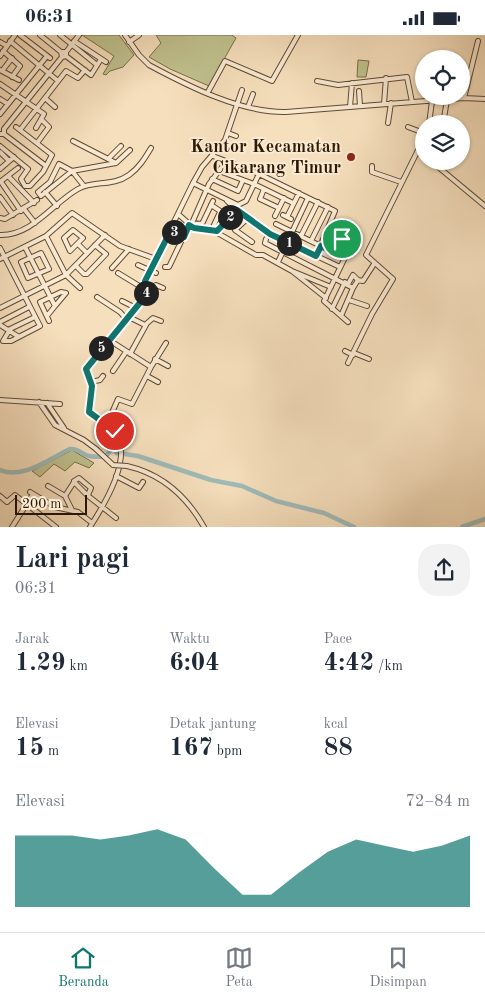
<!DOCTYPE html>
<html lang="id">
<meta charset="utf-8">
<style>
:root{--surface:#fff;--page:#f2f2f3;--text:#1f2937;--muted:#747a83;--line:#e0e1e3;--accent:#0f766e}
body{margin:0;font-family:"Old Standard TT",serif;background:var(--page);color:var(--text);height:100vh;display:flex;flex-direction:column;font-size:19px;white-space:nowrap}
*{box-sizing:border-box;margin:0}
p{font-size:16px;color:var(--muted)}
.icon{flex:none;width:28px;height:28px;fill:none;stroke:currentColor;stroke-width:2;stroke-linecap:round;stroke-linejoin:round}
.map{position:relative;height:492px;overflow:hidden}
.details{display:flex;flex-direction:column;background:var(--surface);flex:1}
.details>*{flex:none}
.buttons{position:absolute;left:415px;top:15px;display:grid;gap:10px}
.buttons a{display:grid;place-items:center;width:55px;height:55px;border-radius:50%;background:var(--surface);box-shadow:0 1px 4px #0004;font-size:25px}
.scale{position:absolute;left:15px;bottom:12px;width:72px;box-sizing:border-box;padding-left:5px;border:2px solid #2f1902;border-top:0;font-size:14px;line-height:18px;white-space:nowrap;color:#2f1902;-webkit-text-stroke:4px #f9ead4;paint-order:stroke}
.pin{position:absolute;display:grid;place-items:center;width:42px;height:42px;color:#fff;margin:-21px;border:2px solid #fff;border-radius:50%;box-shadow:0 1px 5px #0007}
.km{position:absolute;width:25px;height:25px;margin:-12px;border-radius:50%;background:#222;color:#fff;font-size:14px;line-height:25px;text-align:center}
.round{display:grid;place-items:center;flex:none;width:52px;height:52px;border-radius:20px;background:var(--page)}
.overview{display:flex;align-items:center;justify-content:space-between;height:85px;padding:0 15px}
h1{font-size:28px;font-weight:700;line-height:38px}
.metrics{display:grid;grid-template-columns:repeat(3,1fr);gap:8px;height:85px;padding:5px 15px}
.metrics div{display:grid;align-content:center}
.metrics b{font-size:25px;font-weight:700}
.metrics small{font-size:14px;font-weight:400}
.metrics p{font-size:14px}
.chart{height:140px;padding:10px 15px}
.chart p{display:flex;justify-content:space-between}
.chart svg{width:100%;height:90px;margin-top:5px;fill:var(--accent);opacity:.7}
.status{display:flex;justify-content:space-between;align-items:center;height:35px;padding:0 25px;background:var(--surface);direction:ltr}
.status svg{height:14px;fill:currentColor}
.tab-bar{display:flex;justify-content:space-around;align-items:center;height:70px;border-top:1px solid var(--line);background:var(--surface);font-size:14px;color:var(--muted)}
.tab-bar a{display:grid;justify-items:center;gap:2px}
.tab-bar .on{color:var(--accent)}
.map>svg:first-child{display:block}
.green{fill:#c0c18e;stroke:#786d48}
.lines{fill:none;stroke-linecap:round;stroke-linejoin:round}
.river{stroke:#9fbbb9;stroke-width:4.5}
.minor-casing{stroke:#614a31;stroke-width:6}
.minor{stroke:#f9ead4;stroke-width:4}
.minor-bridge-casing{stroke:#614a31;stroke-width:6;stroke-linecap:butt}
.minor-bridge{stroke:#f9ead4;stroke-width:4}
.route-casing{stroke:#fff;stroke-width:10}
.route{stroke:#0f766e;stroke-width:6}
.poi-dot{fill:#8f2418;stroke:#f9ead4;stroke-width:2}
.labels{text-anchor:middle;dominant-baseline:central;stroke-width:4;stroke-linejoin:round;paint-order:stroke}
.poi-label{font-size:18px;font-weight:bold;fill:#2f1902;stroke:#f9ead4;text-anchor:end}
</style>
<div class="status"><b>06:31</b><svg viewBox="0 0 49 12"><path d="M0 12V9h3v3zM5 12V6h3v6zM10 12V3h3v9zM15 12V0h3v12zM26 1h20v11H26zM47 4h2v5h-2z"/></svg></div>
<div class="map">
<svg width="485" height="492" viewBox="0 0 485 492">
<rect width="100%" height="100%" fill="#f6dfbd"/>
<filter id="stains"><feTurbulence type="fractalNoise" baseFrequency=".004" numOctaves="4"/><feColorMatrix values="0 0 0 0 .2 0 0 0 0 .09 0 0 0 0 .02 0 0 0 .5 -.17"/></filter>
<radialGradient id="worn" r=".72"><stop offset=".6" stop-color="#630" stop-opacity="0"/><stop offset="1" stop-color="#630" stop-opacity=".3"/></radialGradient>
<path class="green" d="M82 0H119L134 20 123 32 110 36 106 40 103 39 114 21Z
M156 0H232L236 3 209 51 170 34 149 22 161 8Z
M358 25 369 26 366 42H357Z
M72 415 94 428 89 433 75 427 65 436 54 429 40 442 32 436Z"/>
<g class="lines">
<path class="river" d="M0 435C24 445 50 423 70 414 79 413 82 420 89 421 94 422 101 422 106 421L113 412 117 418 138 421 211 445 242 451 276 466 324 478 354 492
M462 492 485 484"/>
<defs>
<path id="minor" d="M20 0 50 23
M40 0 61 17
M60 0 97 30
M125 0 139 20 149 30C188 51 241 78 286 77L464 63 485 64
M10 6 58 46
M74 6 106 27
M0 7 7 11
M129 7 139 0
M3 16 20 31 12 42
M66 17H61L62 22 66 21V17L79 0
M0 21 15 0
M66 21 91 40 101 24
M0 35 19 45
M2 36 12 23
M317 46 338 50 407 42 412 67
M0 49 44 79 36 93
M359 56 360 71
M208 57 225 26 272 46 298 0
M45 63 55 72
M464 63 478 6
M0 64 8 69
M447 65 444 83 447 88
M384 69 386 43
M248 72 253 59
M350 72 352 48
M0 79 47 21
M388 88 391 68
M429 89 432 66
M408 92 424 98
M20 95 66 36 78 43 85 35
M228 98 236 101
M0 99H4V94L62 22
M4 99 46 131
M73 106 116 128
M37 108 49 92 42 85
M0 111 28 134 21 144 25 151H30L43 137 52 120 16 92
M0 117 9 126
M213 121 259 139 335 176 316 221
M108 124 121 111
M431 126 485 171
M372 131V137L401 147
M0 134 14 122
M219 136 254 149 293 168
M8 141 34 168
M212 144 238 156 243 145
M0 147 18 133
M1 147 21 176
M193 148 238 170 246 166 258 141
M84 151 72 136 59 129 50 147 38 157 41 161 72 136 116 128 130 115
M264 154 260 164 279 173 284 163
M45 157 57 171
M0 162 13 180
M213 166 202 189 192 188 209 149 222 132
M227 166 235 173 238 170
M211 170 228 181
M24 174 35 188
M178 179 194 193 218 195 237 175 270 199 340 232
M283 180 291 184
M275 181 279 173
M287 182 299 158
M0 183 5 184 37 165
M248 183 235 195 252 207
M276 189 335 218 342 204
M330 191 354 204 324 266 348 287
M213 192 220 177
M73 195 83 203 70 216 64 203Z
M171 195 184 202
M214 196 256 220H263L292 236 331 252
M0 200C32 201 53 168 78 154 94 145 112 152 129 140 139 133 145 123 151 113
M46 201 66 240 80 253
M301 201 318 167
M325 201 340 208
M266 204 265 208 353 253 341 281
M311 206 328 172
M78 209 87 218
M25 212 55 271 66 258 61 257 40 267 49 286
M0 213 40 291 11 306H3L9 296
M41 218 49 234 28 243 21 227Z
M0 224 46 201 72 178 120 211 156 224
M278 227 308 163
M138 230 156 238
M76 231 84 239H87L106 219 95 210
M165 232H169L189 190
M112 233 129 214
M292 236 326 263
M118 238 146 255
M348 249 353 240 358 245
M353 253 358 245 363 246 374 229
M146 257 156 250 163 253
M97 262 120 277 127 285
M349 265 367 271
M122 266 136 273
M0 273 66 240 105 200
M332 274 345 247
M47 281 55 271
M129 282 145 290 153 283 161 286
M0 287 29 272
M0 290 19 302
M8 295 35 282
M345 316 353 320
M354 318 369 324
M130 319 146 290
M155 324 168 331
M348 328 372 279 393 244 366 220 424 103
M151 332 166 308
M113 336 126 317
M147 341 158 347
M91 347 100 345 103 341
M0 365 60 369
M39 367 55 390 84 405 96 414
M47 368 64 393
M107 389 118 364 132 369 151 332 109 305
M127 431C162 439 186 460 204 492
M116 441 139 453 143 447
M74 446 79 443 91 453 88 460
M48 451 65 461 74 447 87 460 116 483
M30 457 55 472 78 477 92 488
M0 461 7 467 15 460 56 492
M65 461 72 475
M12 492 33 459
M90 492C104 470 134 422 115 396 109 387 97 386 90 379L91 351 85 333 146 261 145 246 193 148 202 132 225 105 242 55"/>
</defs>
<use href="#minor" class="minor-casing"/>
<use href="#minor" class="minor"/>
<defs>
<path id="minor-bridge" d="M96 414 113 430 127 431"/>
</defs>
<use href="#minor-bridge" class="minor-bridge-casing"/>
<use href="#minor-bridge" class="minor-bridge"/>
</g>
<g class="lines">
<defs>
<path id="route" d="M115 396 89 377 92 351 86 334 143 264 146 259 145 246 171 195 184 202 189 190 194 193 217 196 237 175 270 199 316 221 321 211 335 218 342 204"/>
</defs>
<use href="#route" class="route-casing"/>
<use href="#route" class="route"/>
</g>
<circle class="poi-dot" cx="351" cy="122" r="5"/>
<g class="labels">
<g class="poi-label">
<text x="341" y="112">Kantor Kecamatan<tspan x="341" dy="21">Cikarang Timur</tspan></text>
</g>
</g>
<rect width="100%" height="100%" filter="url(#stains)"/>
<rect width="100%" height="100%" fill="url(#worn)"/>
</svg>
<div class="buttons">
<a><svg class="icon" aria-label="locate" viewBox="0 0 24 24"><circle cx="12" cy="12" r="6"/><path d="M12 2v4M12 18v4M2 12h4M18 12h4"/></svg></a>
<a><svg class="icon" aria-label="layers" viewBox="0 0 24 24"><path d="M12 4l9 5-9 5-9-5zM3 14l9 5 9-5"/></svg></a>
</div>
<div class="scale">200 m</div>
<div class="pin" style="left:342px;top:204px;background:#1e9e55"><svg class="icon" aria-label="arrive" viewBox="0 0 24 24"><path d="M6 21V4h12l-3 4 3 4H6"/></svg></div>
<div class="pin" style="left:115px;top:396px;background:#d93025"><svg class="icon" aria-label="check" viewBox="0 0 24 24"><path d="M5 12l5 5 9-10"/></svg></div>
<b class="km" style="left:289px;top:208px">1</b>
<b class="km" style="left:230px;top:182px">2</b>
<b class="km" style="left:174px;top:197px">3</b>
<b class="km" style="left:146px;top:258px">4</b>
<b class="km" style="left:101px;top:313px">5</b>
</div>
<section class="details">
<div class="overview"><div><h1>Lari pagi</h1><p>06:31</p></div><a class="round"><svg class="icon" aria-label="share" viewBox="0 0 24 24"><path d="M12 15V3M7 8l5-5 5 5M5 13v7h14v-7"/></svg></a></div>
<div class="metrics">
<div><p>Jarak</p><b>1.29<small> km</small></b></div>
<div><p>Waktu</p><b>6:04</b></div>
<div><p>Pace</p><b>4:42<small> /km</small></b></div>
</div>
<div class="metrics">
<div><p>Elevasi</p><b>15<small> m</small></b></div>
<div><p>Detak jantung</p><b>167<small> bpm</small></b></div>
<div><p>kcal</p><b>88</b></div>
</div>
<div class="chart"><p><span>Elevasi</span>72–84 m</p>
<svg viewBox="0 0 160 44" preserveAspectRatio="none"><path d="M0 44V9L10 9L20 9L30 11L40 9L50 6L60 11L70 25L80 38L90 38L100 27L110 17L120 11L130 14L140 17L150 14L160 9V44z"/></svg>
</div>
</section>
<nav class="tab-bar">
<a class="on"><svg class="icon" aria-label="home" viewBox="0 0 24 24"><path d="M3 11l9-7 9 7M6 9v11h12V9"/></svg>Beranda</a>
<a><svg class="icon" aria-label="map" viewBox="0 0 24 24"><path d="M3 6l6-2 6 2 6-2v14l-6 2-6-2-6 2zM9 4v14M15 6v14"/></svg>Peta</a>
<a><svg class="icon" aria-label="saved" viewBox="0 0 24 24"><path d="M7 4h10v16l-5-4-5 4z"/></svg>Disimpan</a>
</nav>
